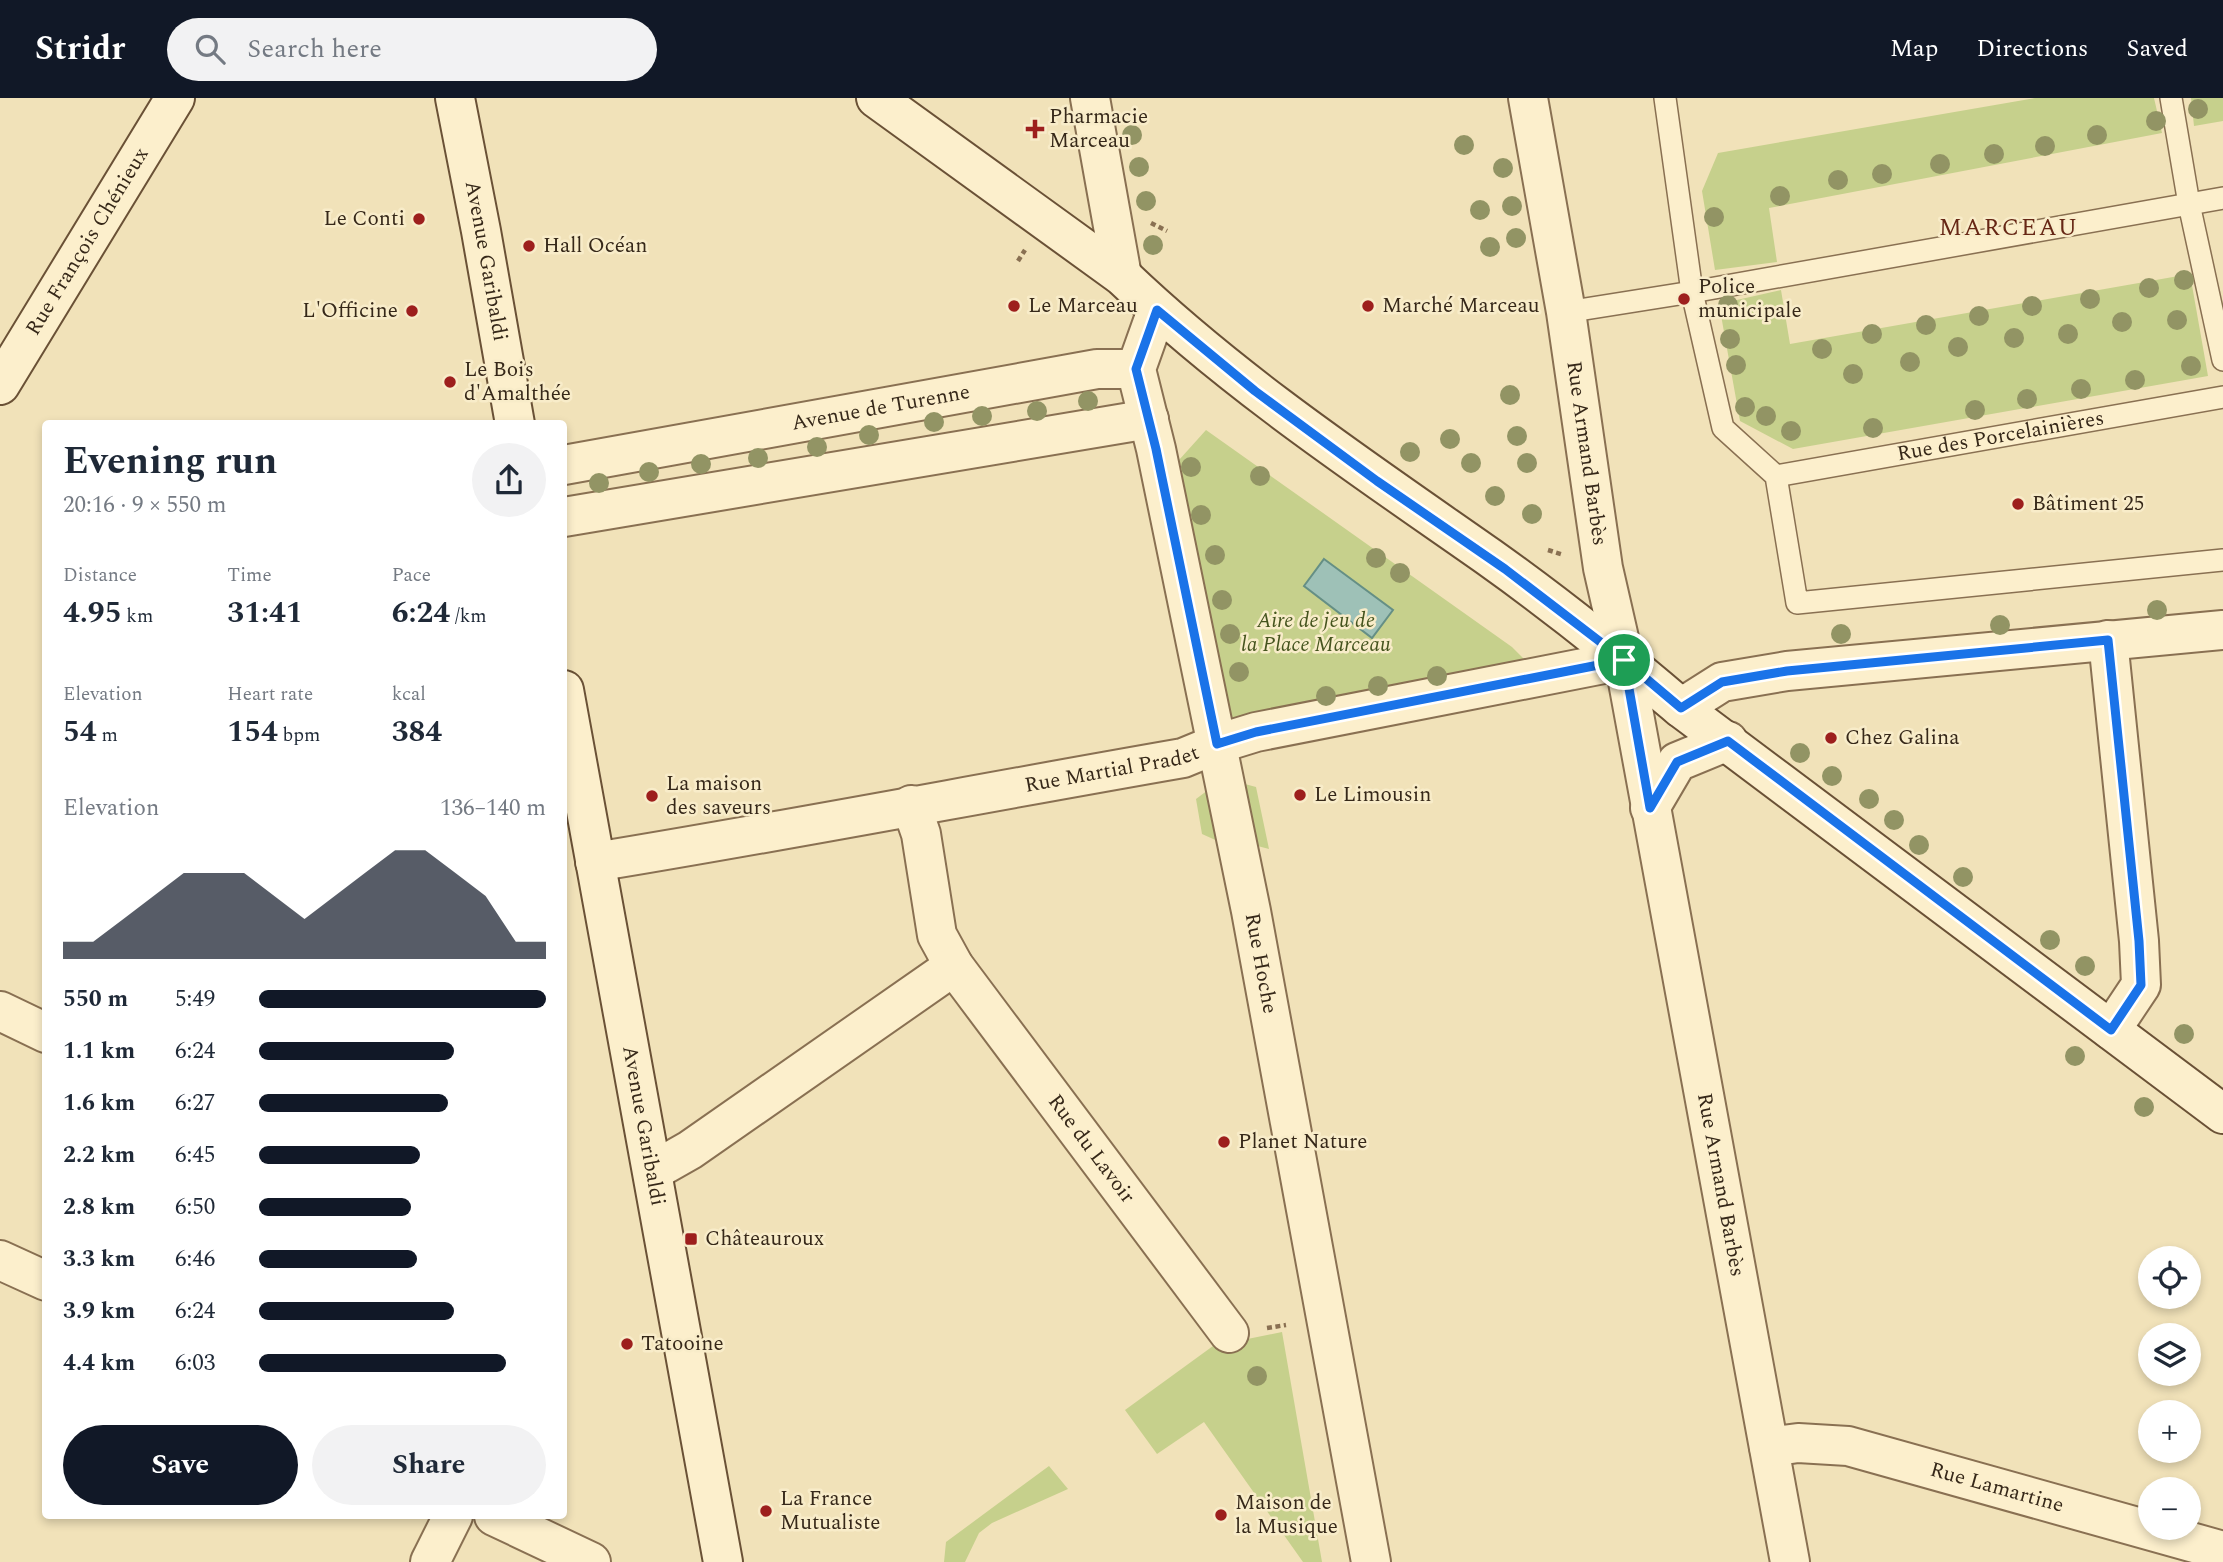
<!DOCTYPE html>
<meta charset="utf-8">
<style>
:root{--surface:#fff;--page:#f2f2f3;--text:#1f2937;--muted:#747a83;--accent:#111827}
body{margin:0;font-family:Spectral,serif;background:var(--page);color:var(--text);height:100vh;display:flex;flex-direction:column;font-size:26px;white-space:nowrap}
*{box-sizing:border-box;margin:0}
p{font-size:23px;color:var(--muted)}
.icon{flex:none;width:38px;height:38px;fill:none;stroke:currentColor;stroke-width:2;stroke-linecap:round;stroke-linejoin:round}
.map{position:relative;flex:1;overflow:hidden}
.side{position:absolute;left:42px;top:322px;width:525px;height:1099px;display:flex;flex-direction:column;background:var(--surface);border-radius:7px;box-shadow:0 4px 10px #0003}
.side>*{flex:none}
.fabs{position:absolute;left:2138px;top:1148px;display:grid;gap:14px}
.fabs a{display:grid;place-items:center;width:63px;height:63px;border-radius:50%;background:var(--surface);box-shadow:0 4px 10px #0003;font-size:35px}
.pin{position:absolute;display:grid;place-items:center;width:60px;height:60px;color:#fff;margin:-30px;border:4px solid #fff;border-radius:50%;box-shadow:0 2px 7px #0007}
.round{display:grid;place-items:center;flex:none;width:74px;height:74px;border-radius:37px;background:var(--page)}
.head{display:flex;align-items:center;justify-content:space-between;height:119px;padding:0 21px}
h1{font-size:38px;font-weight:700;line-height:52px}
.figures{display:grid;grid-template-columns:repeat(3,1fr);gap:10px;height:119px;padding:7px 21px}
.figures div{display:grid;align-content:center}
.figures b{font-size:30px;font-weight:700}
.figures small{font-size:19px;font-weight:400}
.figures p{font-size:19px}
.chart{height:196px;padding:14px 21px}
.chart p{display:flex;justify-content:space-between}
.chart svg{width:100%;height:126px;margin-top:7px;fill:var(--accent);opacity:.7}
.cta{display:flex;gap:14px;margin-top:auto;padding:14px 21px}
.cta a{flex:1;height:80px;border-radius:42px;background:var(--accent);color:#fff;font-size:28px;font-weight:700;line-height:80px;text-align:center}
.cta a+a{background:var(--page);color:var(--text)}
ul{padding:0 21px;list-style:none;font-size:23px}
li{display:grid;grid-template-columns:112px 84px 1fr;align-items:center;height:52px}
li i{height:18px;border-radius:9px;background:var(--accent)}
header{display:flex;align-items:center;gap:42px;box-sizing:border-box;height:98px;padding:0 35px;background:var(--accent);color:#fff}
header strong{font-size:33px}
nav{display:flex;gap:38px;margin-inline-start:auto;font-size:24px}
.search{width:490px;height:63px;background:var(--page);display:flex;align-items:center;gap:18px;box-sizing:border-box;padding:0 24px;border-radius:38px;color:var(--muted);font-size:26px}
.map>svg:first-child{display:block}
.green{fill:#c6d08c}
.water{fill:#9ec1b7;stroke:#658f85;stroke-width:2}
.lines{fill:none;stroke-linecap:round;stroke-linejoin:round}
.lane-casing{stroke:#897052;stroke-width:24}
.street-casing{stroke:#897052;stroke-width:42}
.secondary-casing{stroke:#6a5136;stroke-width:42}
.path{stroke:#897052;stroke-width:4.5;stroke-dasharray:5 3.5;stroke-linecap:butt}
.lane{stroke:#fcefcc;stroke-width:21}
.street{stroke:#fcefcc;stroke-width:38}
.secondary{stroke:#fcefcc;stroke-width:38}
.tree{fill:#929464}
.route-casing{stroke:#fff;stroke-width:14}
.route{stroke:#1a73e8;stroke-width:9}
.poi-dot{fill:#9d1f1d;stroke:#f8ecc9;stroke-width:2.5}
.labels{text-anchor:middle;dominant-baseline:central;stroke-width:5;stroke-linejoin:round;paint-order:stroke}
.poi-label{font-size:21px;fill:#362819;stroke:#f8ecc9;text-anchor:start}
.street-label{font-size:21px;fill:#362819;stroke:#f8ecc9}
.park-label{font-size:21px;font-style:italic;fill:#45541e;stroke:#f8ecc9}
.quarter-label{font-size:24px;letter-spacing:2px;fill:#662715;stroke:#f8ecc9}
</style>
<header>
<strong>Stridr</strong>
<div class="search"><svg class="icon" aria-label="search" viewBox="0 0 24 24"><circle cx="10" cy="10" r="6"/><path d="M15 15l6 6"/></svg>Search here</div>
<nav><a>Map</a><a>Directions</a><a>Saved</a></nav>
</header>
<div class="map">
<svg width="2223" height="1464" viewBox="0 0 2223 1464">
<rect width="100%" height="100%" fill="#f1e2b9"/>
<path class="green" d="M2035 0H2154L2162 35 1769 110 1777 164 1715 172 1702 93 1718 55Z
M2191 0H2223V23L2194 28Z
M2190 176 2208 278 1793 351 1740 323 1719 206 1781 192 1790 246Z
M1206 332 1512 549 1530 567 1233 626 1179 362Z
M1241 685 1256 689 1269 751 1254 747Z
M1216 686 1231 749 1202 736 1196 701Z
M1282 1234 1322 1464H1303L1204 1324 1157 1356 1125 1312 1213 1248Z
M1049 1368 1068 1391 992 1425 979 1435 965 1464H944L946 1444Z"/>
<path class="water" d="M1324 461 1393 512 1372 540 1304 488Z"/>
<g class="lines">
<defs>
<g id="lane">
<path d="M1665 0 1692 194 1723 330 1776 378 1797 505 2223 462"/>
<path d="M2171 0 2189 106 2223 262"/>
<path d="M1566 214 1692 194 2223 100"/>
<path id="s1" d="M1776 378 2223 299"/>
</g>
<g id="street">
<path d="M1090 0 1122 178"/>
<path id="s2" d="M1528 0 1566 214 1603 470 1624 562 1790 1464"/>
<path id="s3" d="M1157 212 1136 271 1156 351 1251 813 1371 1464"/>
<path id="s4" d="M564 367 1097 271H1136"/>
<path d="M564 419 1149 321"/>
<path d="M2108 542 2139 843 2141 887 2111 932"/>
<path d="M1681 610 1722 584 1787 573 2223 532"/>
<path id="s5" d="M911 707 921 736 937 837 954 868 1229 1235"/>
<path d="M1650 710 1677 664 1728 643"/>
<path id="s6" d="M595 764C791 732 987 694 1183 660L1217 646 1256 634 1624 562"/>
<path d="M0 913 46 935"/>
<path d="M653 1073 690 1052 954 868"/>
<path d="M0 1162 46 1183"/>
<path id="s7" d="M1769 1349 1798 1345 1848 1348 2223 1453"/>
<path d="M494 1418 591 1464"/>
<path d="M430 1464 453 1418"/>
</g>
<g id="secondary">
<path id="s8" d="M455 0 481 133 515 326"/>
<path d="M876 0 1122 178C1234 285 1362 370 1489 459 1555 506 1619 557 1681 610L2223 1016"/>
<path id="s9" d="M0 287 175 0"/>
<path id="s10" d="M564 592 723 1464"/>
</g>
</defs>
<use href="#lane" class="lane-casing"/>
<use href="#street" class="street-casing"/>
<use href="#secondary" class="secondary-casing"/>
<path class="path" d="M1151 125 1167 133
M1018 163 1025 152
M1548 452 1564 457
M1267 1230 1286 1227"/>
<use href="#lane" class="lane"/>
<use href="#street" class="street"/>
<use href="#secondary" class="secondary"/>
</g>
<g class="tree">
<circle cx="2198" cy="11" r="10"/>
<circle cx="2156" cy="23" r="10"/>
<circle cx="1132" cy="37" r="10"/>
<circle cx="2097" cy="37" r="10"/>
<circle cx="1464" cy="47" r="10"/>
<circle cx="2045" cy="48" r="10"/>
<circle cx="1994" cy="56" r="10"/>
<circle cx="1940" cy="66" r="10"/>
<circle cx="1139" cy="69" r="10"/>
<circle cx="1503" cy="70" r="10"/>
<circle cx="1882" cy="76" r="10"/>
<circle cx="1838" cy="82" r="10"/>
<circle cx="1780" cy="98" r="10"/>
<circle cx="1146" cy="103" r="10"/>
<circle cx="1512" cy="108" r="10"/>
<circle cx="1480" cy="112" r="10"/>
<circle cx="1714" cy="119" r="10"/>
<circle cx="1516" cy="140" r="10"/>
<circle cx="1153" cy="147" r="10"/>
<circle cx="1490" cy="149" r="10"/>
<circle cx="2184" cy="182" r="10"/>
<circle cx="2149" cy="190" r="10"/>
<circle cx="2090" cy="201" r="10"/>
<circle cx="1728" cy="207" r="10"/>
<circle cx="2032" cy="208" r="10"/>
<circle cx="1979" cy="218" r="10"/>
<circle cx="2177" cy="222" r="10"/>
<circle cx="2122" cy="224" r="10"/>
<circle cx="1926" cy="227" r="10"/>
<circle cx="1872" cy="236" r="10"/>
<circle cx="2068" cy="236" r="10"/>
<circle cx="2014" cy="240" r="10"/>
<circle cx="1730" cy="241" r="10"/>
<circle cx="1958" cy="249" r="10"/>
<circle cx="1822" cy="251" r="10"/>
<circle cx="1910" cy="264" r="10"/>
<circle cx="1736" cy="267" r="10"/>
<circle cx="2191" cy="268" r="10"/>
<circle cx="1853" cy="276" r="10"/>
<circle cx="2135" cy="282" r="10"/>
<circle cx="2081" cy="291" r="10"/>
<circle cx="1510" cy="297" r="10"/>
<circle cx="2027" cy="301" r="10"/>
<circle cx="1088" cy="303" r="10"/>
<circle cx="1745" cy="309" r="10"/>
<circle cx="1975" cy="312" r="10"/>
<circle cx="1037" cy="313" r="10"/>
<circle cx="982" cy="318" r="10"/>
<circle cx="1766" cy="318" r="10"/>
<circle cx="934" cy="324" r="10"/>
<circle cx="1873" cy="330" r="10"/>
<circle cx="1791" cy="333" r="10"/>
<circle cx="869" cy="337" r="10"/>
<circle cx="1517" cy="338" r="10"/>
<circle cx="1450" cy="341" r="10"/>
<circle cx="817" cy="349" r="10"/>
<circle cx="1410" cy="354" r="10"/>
<circle cx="758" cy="360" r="10"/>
<circle cx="1471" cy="365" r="10"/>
<circle cx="1527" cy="365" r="10"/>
<circle cx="701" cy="366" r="10"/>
<circle cx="1191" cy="369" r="10"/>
<circle cx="649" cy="374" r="10"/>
<circle cx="1260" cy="378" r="10"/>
<circle cx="599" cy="385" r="10"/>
<circle cx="1495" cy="398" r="10"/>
<circle cx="1532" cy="416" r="10"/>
<circle cx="1201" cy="417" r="10"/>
<circle cx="1215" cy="457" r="10"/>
<circle cx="1376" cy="460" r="10"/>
<circle cx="1400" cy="475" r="10"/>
<circle cx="1222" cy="502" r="10"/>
<circle cx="2157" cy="512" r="10"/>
<circle cx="2000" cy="527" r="10"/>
<circle cx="1230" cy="536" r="10"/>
<circle cx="1841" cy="536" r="10"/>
<circle cx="1239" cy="574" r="10"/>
<circle cx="1437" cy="578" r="10"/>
<circle cx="1378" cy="588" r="10"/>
<circle cx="1326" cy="598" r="10"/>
<circle cx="1800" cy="655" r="10"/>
<circle cx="1832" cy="678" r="10"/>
<circle cx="1869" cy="701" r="10"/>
<circle cx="1894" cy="722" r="10"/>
<circle cx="1919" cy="747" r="10"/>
<circle cx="1963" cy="779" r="10"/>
<circle cx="2050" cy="842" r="10"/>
<circle cx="2085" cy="868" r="10"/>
<circle cx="2184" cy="936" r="10"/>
<circle cx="2075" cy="958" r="10"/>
<circle cx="2144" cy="1009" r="10"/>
<circle cx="1257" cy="1278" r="10"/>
</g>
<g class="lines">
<defs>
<path id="route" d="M1624 562 1256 634 1217 646 1156 351 1136 271 1157 212 1255 293 1377 383 1505 471 1624 562 1650 710 1677 664 1728 643 2111 932 2141 887 2139 843 2108 542 1787 573 1722 584 1681 610 1624 562"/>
</defs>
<use href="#route" class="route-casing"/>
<use href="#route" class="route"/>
</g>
<g class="poi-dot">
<path d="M1031.5 20.5h7v7h7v7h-7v7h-7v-7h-7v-7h7z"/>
<circle cx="419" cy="121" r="7"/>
<circle cx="529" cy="148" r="7"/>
<circle cx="1684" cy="201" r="7"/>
<circle cx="1014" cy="208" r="7"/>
<circle cx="1368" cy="208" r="7"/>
<circle cx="412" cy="213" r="7"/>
<circle cx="450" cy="284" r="7"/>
<circle cx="2018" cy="406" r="7"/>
<circle cx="1831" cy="640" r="7"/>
<circle cx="1300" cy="697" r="7"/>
<circle cx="652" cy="698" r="7"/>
<circle cx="1224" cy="1044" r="7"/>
<rect x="684" y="1134" width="14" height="14" rx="3.5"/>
<circle cx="627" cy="1246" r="7"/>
<circle cx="766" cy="1413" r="7"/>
<circle cx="1221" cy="1417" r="7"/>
</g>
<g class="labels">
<g class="poi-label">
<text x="1049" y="19">Pharmacie<tspan x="1049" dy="24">Marceau</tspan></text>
<text x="405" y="121" text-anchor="end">Le Conti</text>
<text x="543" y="148">Hall Océan</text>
<text x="1698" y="189">Police<tspan x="1698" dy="24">municipale</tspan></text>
<text x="1028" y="208">Le Marceau</text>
<text x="1382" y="208">Marché Marceau</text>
<text x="398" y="213" text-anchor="end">L'Officine</text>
<text x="464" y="272">Le Bois<tspan x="464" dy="24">d'Amalthée</tspan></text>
<text x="2032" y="406">Bâtiment 25</text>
<text x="1845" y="640">Chez Galina</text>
<text x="666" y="686">La maison<tspan x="666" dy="24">des saveurs</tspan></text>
<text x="1314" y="697">Le Limousin</text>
<text x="1238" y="1044">Planet Nature</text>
<text x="705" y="1141">Châteauroux</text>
<text x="641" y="1246">Tatooine</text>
<text x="780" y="1401">La France<tspan x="780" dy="24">Mutualiste</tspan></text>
<text x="1235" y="1405">Maison de<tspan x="1235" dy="24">la Musique</tspan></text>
</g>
<g class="street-label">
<text stroke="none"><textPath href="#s9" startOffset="168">Rue François Chénieux</textPath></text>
<text stroke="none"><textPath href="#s8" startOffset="166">Avenue Garibaldi</textPath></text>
<text stroke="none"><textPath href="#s4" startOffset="322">Avenue de Turenne</textPath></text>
<text stroke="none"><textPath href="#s1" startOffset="228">Rue des Porcelainières</textPath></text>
<text stroke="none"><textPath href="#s2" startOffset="360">Rue Armand Barbès</textPath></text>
<text stroke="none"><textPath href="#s6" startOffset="525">Rue Martial Pradet</textPath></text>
<text stroke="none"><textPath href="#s3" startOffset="670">Rue Hoche</textPath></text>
<text stroke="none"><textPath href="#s10" startOffset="443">Avenue Garibaldi</textPath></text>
<text stroke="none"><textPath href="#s5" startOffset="397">Rue du Lavoir</textPath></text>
<text stroke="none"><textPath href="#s2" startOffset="1104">Rue Armand Barbès</textPath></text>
<text stroke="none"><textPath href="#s7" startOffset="234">Rue Lamartine</textPath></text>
</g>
<g class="park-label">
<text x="1316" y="523">Aire de jeu de<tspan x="1316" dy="24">la Place Marceau</tspan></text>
</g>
<g class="quarter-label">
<text x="2009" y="130">MARCEAU</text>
</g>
</g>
</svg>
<div class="fabs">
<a><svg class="icon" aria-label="locate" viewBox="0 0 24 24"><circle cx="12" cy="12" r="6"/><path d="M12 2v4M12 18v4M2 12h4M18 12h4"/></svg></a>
<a><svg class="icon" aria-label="layers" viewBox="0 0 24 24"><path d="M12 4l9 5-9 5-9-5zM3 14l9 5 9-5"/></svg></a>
<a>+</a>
<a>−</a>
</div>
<div class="pin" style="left:1624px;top:562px;background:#1e9e55"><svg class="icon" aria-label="arrive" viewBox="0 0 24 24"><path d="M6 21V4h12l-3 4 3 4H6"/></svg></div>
<section class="side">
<div class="head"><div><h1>Evening run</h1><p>20:16 · 9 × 550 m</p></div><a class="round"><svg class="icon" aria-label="share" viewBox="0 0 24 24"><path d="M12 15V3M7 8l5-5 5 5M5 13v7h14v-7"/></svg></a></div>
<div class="figures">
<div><p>Distance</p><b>4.95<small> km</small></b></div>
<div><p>Time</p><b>31:41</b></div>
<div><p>Pace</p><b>6:24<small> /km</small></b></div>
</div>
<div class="figures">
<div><p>Elevation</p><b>54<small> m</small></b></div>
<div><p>Heart rate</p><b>154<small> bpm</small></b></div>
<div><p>kcal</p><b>384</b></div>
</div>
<div class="chart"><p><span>Elevation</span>136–140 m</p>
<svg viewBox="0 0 160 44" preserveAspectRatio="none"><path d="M0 44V38L10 38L20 30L30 22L40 14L50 14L60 14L70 22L80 30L90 22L100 14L110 6L120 6L130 14L140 22L150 38L160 38V44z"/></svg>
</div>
<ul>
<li><b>550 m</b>5:49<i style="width:100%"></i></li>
<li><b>1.1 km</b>6:24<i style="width:68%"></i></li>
<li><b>1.6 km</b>6:27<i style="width:66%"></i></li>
<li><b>2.2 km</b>6:45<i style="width:56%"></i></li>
<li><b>2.8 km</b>6:50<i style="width:53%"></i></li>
<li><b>3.3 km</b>6:46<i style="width:55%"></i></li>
<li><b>3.9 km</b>6:24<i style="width:68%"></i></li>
<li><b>4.4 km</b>6:03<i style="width:86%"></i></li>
</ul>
<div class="cta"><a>Save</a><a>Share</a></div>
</section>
</div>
